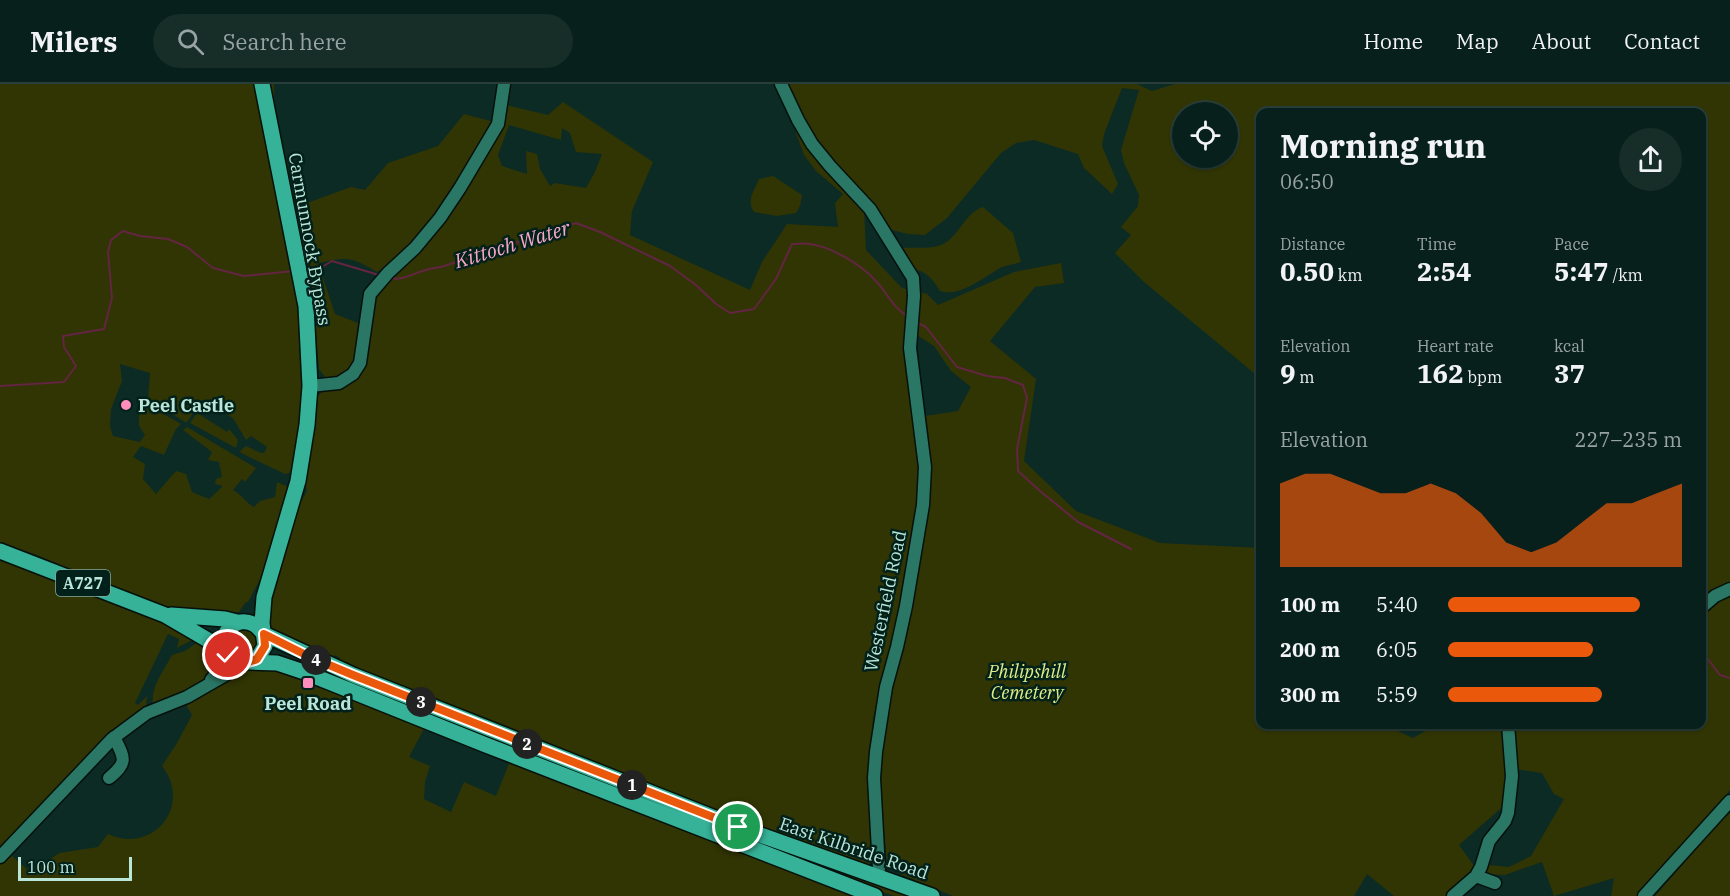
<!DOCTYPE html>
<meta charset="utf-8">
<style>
:root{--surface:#08201b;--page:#162d28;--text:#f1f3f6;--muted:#98a3a3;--line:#293e3a;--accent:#ea580c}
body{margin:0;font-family:"IBM Plex Serif",serif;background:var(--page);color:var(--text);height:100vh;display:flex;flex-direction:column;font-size:22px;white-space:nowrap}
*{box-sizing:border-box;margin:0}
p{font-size:20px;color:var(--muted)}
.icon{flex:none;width:33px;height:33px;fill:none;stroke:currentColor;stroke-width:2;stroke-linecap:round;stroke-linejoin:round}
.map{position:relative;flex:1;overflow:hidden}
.sheet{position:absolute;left:1256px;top:24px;width:450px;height:621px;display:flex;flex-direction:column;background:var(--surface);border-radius:12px;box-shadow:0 2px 4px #0004,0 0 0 2px var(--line)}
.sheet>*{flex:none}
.controls{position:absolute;left:1172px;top:18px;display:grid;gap:12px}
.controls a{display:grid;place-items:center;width:66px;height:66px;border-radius:50%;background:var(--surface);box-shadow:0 2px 4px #0004,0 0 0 2px var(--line);font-size:30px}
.scale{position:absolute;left:18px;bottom:15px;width:114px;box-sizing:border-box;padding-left:6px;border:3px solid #b9e6d8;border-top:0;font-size:16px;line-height:21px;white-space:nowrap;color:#b9e6d8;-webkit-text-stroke:4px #02211a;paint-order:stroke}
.pin{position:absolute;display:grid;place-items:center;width:51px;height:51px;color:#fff;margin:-26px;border:3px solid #fff;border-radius:50%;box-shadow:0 2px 6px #0007}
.km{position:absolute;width:30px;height:30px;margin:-15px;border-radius:50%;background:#222;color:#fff;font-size:16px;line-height:30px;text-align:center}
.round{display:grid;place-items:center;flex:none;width:63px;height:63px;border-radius:32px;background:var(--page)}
.headline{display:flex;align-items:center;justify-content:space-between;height:102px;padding:0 24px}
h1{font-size:33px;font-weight:800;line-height:45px}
.stats{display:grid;grid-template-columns:repeat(3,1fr);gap:9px;height:102px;padding:6px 24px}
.stats div{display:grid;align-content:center}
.stats b{font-size:26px;font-weight:800}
.stats small{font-size:16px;font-weight:400}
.stats p{font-size:16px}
.chart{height:168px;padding:12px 24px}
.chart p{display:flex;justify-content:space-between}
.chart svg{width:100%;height:108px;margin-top:6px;fill:var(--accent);opacity:.7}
ul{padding:0 24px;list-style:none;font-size:20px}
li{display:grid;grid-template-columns:96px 72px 1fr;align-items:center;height:45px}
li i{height:15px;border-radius:8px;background:var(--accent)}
header{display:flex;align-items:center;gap:36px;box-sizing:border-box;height:84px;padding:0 30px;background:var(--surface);border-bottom:2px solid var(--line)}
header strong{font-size:28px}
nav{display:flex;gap:33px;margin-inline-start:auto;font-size:21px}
.search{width:420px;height:54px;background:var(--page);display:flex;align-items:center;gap:15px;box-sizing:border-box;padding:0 21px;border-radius:33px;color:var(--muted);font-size:22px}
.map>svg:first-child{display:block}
.green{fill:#313504;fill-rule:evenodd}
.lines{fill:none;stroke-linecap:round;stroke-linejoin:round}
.stream{stroke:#632541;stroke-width:2}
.minor-casing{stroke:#05110d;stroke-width:15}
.major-casing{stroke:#05110d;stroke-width:18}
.minor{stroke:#2b7765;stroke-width:12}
.major{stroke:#35b297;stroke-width:15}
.route-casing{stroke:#fff;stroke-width:12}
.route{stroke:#ea580c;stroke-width:8}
.poi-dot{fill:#fe8ebc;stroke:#02211a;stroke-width:2}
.labels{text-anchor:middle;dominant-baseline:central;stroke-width:5;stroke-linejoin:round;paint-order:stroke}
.shield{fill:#02211a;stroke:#82ab9f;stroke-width:1.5}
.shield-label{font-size:16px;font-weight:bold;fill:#b9e6d8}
.street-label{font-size:18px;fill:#b9e6d8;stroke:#02211a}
.poi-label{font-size:18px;font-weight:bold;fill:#b9e6d8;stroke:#02211a;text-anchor:start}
.park-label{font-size:18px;font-style:italic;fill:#e0ed87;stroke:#02211a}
.water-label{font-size:20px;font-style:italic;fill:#f9a9c8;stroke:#02211a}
</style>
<header>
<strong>Milers</strong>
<div class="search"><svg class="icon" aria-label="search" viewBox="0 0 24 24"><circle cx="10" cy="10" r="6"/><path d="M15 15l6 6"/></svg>Search here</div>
<nav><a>Home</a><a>Map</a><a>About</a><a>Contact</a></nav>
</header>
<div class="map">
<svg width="1730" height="812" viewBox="0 0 1730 812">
<rect width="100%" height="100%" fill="#0b2b24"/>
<path class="green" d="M0 0H256L301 240 303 311 301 342 292 388 285 390 241 369 240 367 246 362 261 369H264L267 363 251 352 246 356 233 334 202 316 187 338H185L148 315 150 289 120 280 122 297 111 325 110 342 113 352 140 358 145 351 139 342V329L145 322H150L181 340 176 345 164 371 141 362 133 373 145 380 143 395 156 410 176 387 186 390 192 408 209 415 223 402 215 400 216 395 222 393 219 378 208 376 212 368 183 346 187 343 256 384 245 398 242 395 233 406C241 410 246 419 254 423L260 417 275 413 277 398 288 403 289 406 265 486 248 518H246L239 528H193L171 524 88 493 37 471 0 458Z
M268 0H274V17L296 123 351 103 365 106 388 79 438 62 464 30 498 39 502 20 548 31 563 18 653 78 632 127 630 151 750 206 762 178 787 140 838 143 835 119 843 110 816 87 804 71 784 16 864 124 866 166 902 204 927 210 938 221 1014 188 1061 179 1064 199 1035 203 990 257 1036 295 1024 377 1076 427 1160 459 1260 464V640L1385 641 1413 654 1436 641 1458 646 1500 642 1509 679 1507 719 1459 761 1477 786 1448 812H1394L1367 790 1354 812H953L900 790 895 783 887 780 880 704 882 635 904 565 909 538 929 382 925 332 958 327 971 303 951 287 934 262 912 248 922 371 919 414 897 541 873 635 869 688 876 770 871 779 868 781 725 729 342 579 339 573 334 571V573L299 561 270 544 268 508 300 420 307 407 305 398 313 355 316 315 323 306 365 282C369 264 368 245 371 226 374 210 382 196 388 182L377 188C350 172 348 173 318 179L335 230 358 239C356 265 360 292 326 294L319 285 315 236ZM509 41 561 56 562 44 570 49 576 68 602 70 595 88 586 104 555 99 550 102 540 85 537 70 526 67 527 90 502 82 498 71Z
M786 0H1137L1152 7 1175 0H1730V706L1725 712 1727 714 1637 812H1611L1614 794 1554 812 1542 778 1505 791 1484 790 1488 781 1509 783 1531 772 1564 715 1554 710 1542 689 1515 685 1512 641 1701 640V28H1260V294L1144 198 1115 169 1131 151 1121 143 1138 122 1139 111 1124 79 1121 66 1139 6 1122 4 1104 50 1102 62 1118 100 1112 110 1084 84 1078 70 1034 56 1016 59 1001 69 947 134 925 151 908 150 888 145 816 58ZM1182 28H1227V74H1182Z
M773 92 802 111 800 122 796 129 777 132 754 128C746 116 754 107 759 95Z
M983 123 1013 149 1021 178C1015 180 1008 181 1002 183 985 192 960 214 940 207 932 195 928 188 913 185L903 168 902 164C915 163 933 166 945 159 960 150 965 129 983 123Z
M197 329 227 348 229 345 238 356 236 364 190 339Z
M0 474 140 529 196 554 177 564 179 555 168 550 135 619 138 621 147 612 146 626 0 766Z
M252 544 259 558C253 569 251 571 238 570L229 561 233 546Z
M201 556 218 567 221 573 208 595 153 623C150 603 163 588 172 571L185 567Z
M301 575 918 812H894L815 783 299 580Z
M246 584H265L295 590 318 604 341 607 425 643 409 673 430 682 425 698 424 715 451 728 464 698 496 712 510 677 860 812H0V781L10 770 31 789 59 769 98 763 108 750C153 771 193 721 162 682L177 659 192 631 185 619 197 616Z
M1730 729V812H1655L1721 737Z"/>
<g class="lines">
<path class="stream" d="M305 186H317L332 177 379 191
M390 194C404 197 413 189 426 186 431 184 436 184 441 183L576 139 600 148 670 182 696 201 716 220 730 229 754 225 776 195 792 160C798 160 805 159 810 160 832 163 860 180 875 196 887 208 893 225 909 233
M916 238 926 243 957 283 987 292 1005 294 1023 301 1027 314 1017 365 1018 387 1040 407 1078 438 1131 465
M0 302 64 298 76 282 64 263 63 252 104 245 112 214 108 168 111 156 123 147 140 152 168 155 187 163 213 184 244 192 294 187
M1701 566 1720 591 1730 594"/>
<defs>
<path id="minor" d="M781 0 798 36 812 60 830 82 870 125 913 194 914 212 910 264 925 383 923 421 906 522 897 563 886 603 876 668 874 694 879 785 876 793
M310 302 339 299 353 290 360 279 370 210 388 189 415 164 440 134 460 104 498 40 504 0
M1701 524 1715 512 1730 505
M211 596 222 582 226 569
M109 694C128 678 125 675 114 653
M0 773 112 655 147 629 187 613 248 578
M1476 792 1495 799
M1453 812 1476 792 1481 783 1489 757 1505 737 1508 729 1512 692 1508 640
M1644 812 1730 717"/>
<path id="major" d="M262 0 306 222 310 302 307 341 298 397 264 513 262 539 265 562 257 575 248 578H240L232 575 226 569 224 554C230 535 251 532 262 548
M0 467 165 531 225 566
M171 531 225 535 237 538
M264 550 353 591 738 743 932 812
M250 578 277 579 304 588 486 661 875 812"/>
</defs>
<use href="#minor" class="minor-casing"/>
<use href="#major" class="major-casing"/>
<use href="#minor" class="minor"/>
<use href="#major" class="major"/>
</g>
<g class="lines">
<defs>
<path id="route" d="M228 571C237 580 246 580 257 575L265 562 264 550 310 573 353 591 738 743"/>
</defs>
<use href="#route" class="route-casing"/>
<use href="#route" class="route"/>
</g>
<g class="poi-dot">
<circle cx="126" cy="321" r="6"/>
<rect x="302" y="593" width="12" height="12" rx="3"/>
</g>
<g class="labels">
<rect class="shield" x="56" y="486" width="54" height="26" rx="4.5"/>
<g class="shield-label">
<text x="83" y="499">A727</text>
</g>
<g class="street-label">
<text transform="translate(310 155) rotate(80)">Carmunnock Bypass</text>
<text transform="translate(885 517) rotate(-78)">Westerfield Road</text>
<text transform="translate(854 764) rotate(19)">East Kilbride Road</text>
</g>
<g class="poi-label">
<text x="138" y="321">Peel Castle</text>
<text x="308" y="619" text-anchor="middle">Peel Road</text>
</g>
<g class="park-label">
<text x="1027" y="587">Philipshill<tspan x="1027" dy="21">Cemetery</tspan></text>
</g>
<g class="water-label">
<text transform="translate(512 160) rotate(-17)">Kittoch Water</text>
</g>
</g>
</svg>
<div class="controls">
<a><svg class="icon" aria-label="locate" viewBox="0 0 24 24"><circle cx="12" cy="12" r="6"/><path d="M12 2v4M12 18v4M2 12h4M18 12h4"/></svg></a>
</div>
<div class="scale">100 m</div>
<div class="pin" style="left:738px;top:743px;background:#1e9e55"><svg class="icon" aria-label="arrive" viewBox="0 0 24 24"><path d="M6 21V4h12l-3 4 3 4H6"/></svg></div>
<div class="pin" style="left:228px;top:571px;background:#d93025"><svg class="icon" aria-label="check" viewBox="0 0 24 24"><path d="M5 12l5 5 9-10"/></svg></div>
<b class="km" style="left:632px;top:701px">1</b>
<b class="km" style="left:527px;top:660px">2</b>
<b class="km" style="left:421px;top:618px">3</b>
<b class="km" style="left:316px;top:576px">4</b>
<section class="sheet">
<div class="headline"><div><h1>Morning run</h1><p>06:50</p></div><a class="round"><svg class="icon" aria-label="share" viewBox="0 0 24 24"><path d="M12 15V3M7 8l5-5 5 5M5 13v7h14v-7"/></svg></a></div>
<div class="stats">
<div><p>Distance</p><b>0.50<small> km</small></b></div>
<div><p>Time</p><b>2:54</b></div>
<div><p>Pace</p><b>5:47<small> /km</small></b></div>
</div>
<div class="stats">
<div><p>Elevation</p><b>9<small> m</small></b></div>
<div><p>Heart rate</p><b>162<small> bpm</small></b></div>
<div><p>kcal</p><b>37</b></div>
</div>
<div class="chart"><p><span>Elevation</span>227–235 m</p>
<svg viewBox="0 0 160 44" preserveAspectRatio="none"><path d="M0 44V10L10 6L20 6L30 10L40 14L50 14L60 10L70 14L80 22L90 34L100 38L110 34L120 26L130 18L140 18L150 14L160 10V44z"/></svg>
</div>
<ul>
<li><b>100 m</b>5:40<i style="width:82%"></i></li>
<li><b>200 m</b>6:05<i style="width:62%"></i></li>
<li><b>300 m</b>5:59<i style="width:66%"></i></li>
</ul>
</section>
</div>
